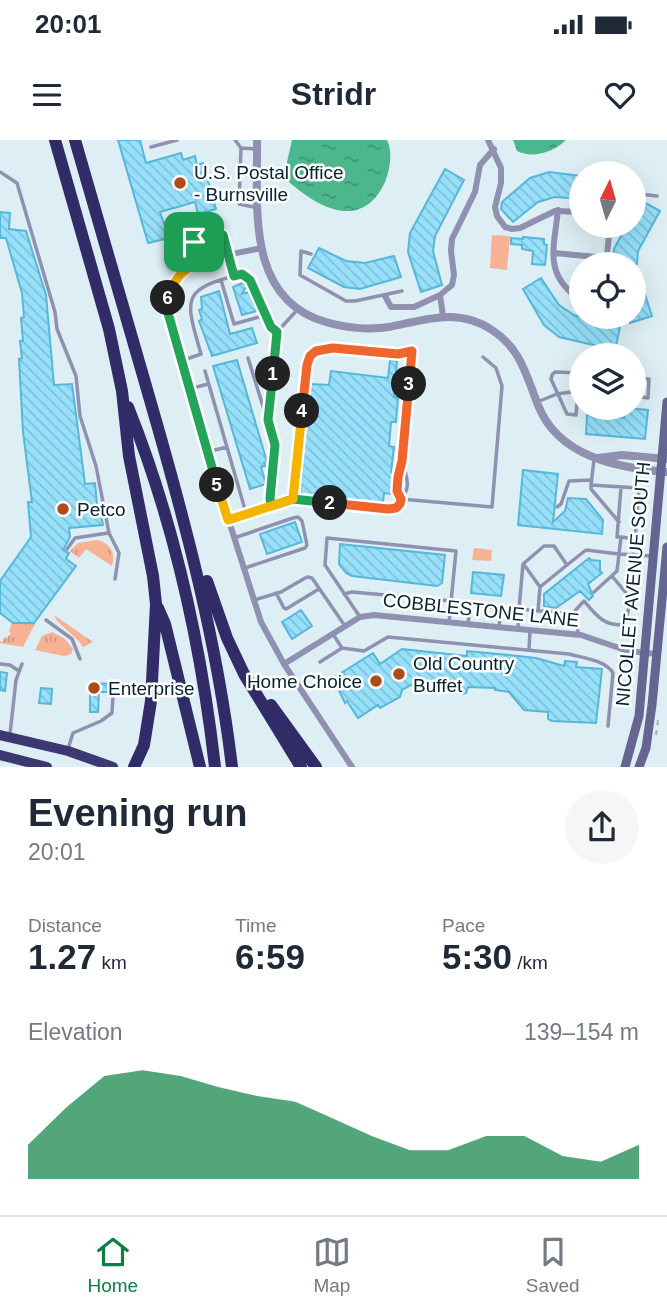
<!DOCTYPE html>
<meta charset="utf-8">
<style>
:root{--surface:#fff;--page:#f6f6f7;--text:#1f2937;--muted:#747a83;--line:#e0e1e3;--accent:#0b8043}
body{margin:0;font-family:Helvetica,sans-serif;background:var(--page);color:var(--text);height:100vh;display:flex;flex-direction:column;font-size:26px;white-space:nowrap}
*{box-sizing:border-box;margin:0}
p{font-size:23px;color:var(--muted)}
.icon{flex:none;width:38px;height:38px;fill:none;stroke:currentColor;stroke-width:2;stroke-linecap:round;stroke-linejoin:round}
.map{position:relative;height:627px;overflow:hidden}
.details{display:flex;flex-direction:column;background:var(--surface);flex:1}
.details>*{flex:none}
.needle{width:46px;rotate:5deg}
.fabs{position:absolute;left:569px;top:21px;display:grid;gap:14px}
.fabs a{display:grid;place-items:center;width:77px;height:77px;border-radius:50%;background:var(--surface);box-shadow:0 7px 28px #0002;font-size:35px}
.pin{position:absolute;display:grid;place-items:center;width:60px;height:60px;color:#fff;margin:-30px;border-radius:14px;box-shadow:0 4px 10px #0006}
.km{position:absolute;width:35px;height:35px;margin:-18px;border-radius:50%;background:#222;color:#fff;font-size:19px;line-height:35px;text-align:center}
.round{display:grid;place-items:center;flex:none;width:74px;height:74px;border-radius:37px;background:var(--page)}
.overview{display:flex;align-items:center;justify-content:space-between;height:119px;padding:0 28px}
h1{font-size:38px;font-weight:700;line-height:52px}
.metrics{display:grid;grid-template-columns:repeat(3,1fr);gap:10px;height:119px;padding:7px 28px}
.metrics div{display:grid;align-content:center}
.metrics b{font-size:35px;font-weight:700}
.metrics small{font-size:19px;font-weight:400}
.metrics p{font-size:19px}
.chart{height:196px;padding:14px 28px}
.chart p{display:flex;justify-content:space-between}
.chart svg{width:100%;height:126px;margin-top:7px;fill:var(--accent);opacity:.7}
.status{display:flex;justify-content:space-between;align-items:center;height:49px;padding:0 35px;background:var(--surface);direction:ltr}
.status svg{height:19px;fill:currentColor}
header{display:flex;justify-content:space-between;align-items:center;height:91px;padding:0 28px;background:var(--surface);font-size:32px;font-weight:700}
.menu{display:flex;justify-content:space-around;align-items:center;height:98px;border-top:2px solid var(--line);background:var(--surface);font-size:19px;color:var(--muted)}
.menu a{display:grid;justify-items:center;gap:4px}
.menu .active{color:var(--accent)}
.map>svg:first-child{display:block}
.grass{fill:url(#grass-tufts)}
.park{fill:url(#park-crowns)}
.pitch{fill:#f7b193}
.water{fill:url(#water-ripples)}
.building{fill:url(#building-back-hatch);stroke:#56b7d9;stroke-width:2}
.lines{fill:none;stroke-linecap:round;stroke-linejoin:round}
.path{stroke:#9bb1b9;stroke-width:2;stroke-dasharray:5 5;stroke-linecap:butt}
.service{stroke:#9091b0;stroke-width:3.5}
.minor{stroke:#9091b0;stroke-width:6}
.tertiary{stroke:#9091b0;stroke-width:8}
.secondary{stroke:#656592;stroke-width:9}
.trunk{stroke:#3c3872;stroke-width:10}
.motorway{stroke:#312b68;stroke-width:12}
.split-1-casing{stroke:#fff;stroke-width:14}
.split-2-casing{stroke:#fff;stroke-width:14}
.split-3-casing{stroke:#fff;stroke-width:14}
.split-4-casing{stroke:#fff;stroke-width:14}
.split-5-casing{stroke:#fff;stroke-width:14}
.split-6-casing{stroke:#fff;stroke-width:14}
.split-7-casing{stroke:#fff;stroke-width:14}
.split-1{stroke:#22a559;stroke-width:9}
.split-2{stroke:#22a559;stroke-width:9}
.split-3{stroke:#f0652b;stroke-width:9}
.split-4{stroke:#f0652b;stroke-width:9}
.split-5{stroke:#f5b400;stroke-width:9}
.split-6{stroke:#22a559;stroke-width:9}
.split-7{stroke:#f5b400;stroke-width:9}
.poi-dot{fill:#af4b18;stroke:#fff;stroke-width:2.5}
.labels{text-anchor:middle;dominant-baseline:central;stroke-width:5;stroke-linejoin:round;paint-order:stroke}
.poi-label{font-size:19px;fill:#04242f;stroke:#fff;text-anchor:start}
.street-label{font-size:19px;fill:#04242f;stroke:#fff}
</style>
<div class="status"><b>20:01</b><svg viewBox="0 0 49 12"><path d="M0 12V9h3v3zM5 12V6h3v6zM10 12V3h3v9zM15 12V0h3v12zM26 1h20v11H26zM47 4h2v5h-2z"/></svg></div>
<header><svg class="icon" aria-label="menu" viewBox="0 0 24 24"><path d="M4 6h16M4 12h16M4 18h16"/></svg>Stridr<svg class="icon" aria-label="heart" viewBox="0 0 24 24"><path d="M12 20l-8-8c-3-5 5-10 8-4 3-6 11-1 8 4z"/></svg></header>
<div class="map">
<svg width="667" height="627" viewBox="0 0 667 627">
<defs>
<pattern id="grass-tufts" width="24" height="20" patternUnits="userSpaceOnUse" patternTransform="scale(1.75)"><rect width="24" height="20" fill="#f7b193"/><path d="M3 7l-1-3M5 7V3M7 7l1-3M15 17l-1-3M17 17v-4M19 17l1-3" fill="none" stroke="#d2987f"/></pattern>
<pattern id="park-crowns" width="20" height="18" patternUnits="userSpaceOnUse" patternTransform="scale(1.75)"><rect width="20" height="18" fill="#f7b193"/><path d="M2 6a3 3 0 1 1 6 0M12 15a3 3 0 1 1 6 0" fill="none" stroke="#d2987f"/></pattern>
<pattern id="water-ripples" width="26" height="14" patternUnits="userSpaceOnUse" patternTransform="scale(1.75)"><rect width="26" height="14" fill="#4cb78c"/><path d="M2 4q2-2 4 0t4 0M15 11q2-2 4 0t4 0" fill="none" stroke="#3d9573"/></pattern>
<pattern id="building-back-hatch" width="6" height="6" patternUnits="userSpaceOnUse" patternTransform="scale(1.75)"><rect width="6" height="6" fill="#96e0fb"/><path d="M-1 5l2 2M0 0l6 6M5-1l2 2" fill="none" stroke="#80c0d7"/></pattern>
</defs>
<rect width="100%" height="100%" fill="#ddeef5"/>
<path class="grass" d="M98 400C111 404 116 413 112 426L86 409 79 418 70 411 78 403Z
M54 475 93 502 83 507C76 495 57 485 54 475Z
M12 483 35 484 23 507 0 503V501L2 502 5 497 7 498 11 493 9 491Z
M52 492 65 499 73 509 71 514 64 516 35 510 42 496Z"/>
<path class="park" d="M474 408 492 410 491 421 472 420Z"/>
<path class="pitch" d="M492 95 510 96 507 130 490 128Z"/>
<path class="water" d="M292 0H387C393 13 390 29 385 42 362 92 318 68 288 41L287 22Z
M513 0H566C554 12 533 19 517 11Z"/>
<path class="building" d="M118 0H140L146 23 181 13 183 20 195 16 197 25 203 23 216 69 198 74 195 62 160 72 169 98 148 103Z
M445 29 464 40 435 96 433 111 442 145 421 152 408 112 410 93Z
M549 32 581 36V59L555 57 538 62 513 82 501 69 502 62 530 38Z
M640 60 660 71 638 111 637 124H635L652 176 630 183 628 177H634V124H612L614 109 626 86H634V73Z
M0 72 10 73 9 89 26 91 46 155 54 245 72 244 85 344 95 343 98 376 101 375 103 385 69 388 70 397 63 410 69 413 66 419 76 426 34 483H13L0 473V441L31 397 28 362H32L23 292 19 219 22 218 20 201H23L21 178 24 177 22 153 6 98H0Z
M523 97 544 99V104L547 105 545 125 532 124 533 111 522 109V105L511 104V98L523 99Z
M319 108 346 121 365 123 394 116 401 137 360 149 344 147 308 128Z
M541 138 559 165 574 175 620 187 615 210 559 197 544 185 523 149Z
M242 143 247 145 242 154 249 152 257 171 242 175 233 147Z
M219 151 230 194 252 188 257 203 212 216 199 181 202 179 199 170 202 169 201 157Z
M237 220 267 322 264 323 265 326 261 327 266 344 250 349 213 226Z
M390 220 397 221 394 257H398L396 282H391L389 306 394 307 391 332H396L393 354 384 353 383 363 300 355 310 244 329 245 331 231 388 238Z
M625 268 648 270 645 299 586 294 587 275 624 278Z
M523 330 558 334 553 382 565 371 568 358 586 359 603 380 602 394 518 385Z
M295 382 302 402 267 414 260 394Z
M340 404 445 415 442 443 437 446 352 436 346 433 339 424Z
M589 418 591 420 600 421V431L602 433 588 444 593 456 589 460 580 451 556 468 544 466V454Z
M473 432 504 435 501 456 471 453Z
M301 470 312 486 292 499 282 482Z
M402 509 467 516V511L509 515 536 518 564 526 565 521 577 522 576 527 602 529 596 583 552 581 548 579V572L524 570 509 552 495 550V548L468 547 466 553 463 554 457 549H429V546L411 545 402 550 400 557 380 568 378 565 358 578 347 561 345 563 333 538 373 513 380 524Z
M0 532 7 533 5 551 0 550Z
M90 543 112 544V552H99L98 572H90Z
M41 548 52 549 51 564 39 563Z"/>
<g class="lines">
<path class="path" d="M656 595 658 580"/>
<path class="service" d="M235 0 241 8 239 64 258 68
M151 7 177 0
M241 8 256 9
M0 32 17 43 55 172 57 189 76 236 80 276 96 326 109 393 119 413 115 439
M634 61 639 54 657 56
M193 102 180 106 172 79 191 74 199 101
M311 114 301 111 300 135 346 161H355L402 151
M199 123 193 102 224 95 234 136
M221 140 234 184 266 175
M248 218 275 305 270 358 271 366
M181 221 201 214C185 158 180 149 242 134L247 135 271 186 277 192
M205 231 246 373
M581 233 555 232 552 235 551 239 567 274 576 275 578 251H581
M634 238 649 239 648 258 634 256
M189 249 208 244
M537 262 557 254 578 251
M268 278 277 192 298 169
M207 312 227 307
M594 319 591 345 639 348 635 399 621 397
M591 345V349L619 382
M621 347 617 397H621L619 414 651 416
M294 358 307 225C309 219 311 214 316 211 331 203 388 216 412 211 409 246 403 282 403 318 403 334 414 344 401 359
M401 359 397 351 402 324
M557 367 561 364 569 341 592 340
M228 380 293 359 388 369 395 368 400 364 401 359 492 367 502 246 496 228 483 217
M234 398 293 378 298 377 302 381 307 405 305 408 245 428
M67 409 75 398 108 393
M525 426 540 447 538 471
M612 436 631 459
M540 447 567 425
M276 453 284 468 286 469 319 449
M344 454 352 452 452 461
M254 460 281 452 307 437 312 438 345 486
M519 469 523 424 544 406H554L567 425 586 410 619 414 617 431 594 452
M572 474 577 480 578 494
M360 477 325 425 327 398 456 411 449 482
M46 480 72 499 80 519
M468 484 470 465 501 468 499 487
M518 488 519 469 572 474 584 461C595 474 605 488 625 484L631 459 633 414
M333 494 342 508 364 511 388 497 569 514C583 518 605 520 613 533L608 586
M529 510 530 491
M320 522 342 508
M0 524 10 525 19 531
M10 594 16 540 22 524
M68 609 73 593 101 581 112 573 113 556"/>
<path class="minor" d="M488 0 501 28V43L495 67 497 76 505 87 512 89 520 88 555 71 581 72
M558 70C554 109 543 135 581 160
M261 108C219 118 167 118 168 173L207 312 261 482 284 524 352 627
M554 113 607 118
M606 124 610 86
M440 155 443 176
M385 156 391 167H414L440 155 452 145 454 135 451 111 452 99 475 52 480 25 494 9
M284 524 360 477 374 475 581 495 628 511 657 514"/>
<path class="tertiary" d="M257 0C258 66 245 159 326 182 345 188 369 190 389 187 425 180 458 167 492 190 521 209 526 235 538 265 558 317 618 328 667 332
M598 318 622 315 667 319"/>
<path class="secondary" d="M625 627 639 576 667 262
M639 627 646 608 652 565 667 407"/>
<path class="trunk" d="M0 595 68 611 113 627
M0 615 47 627"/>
<path class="motorway" d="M55 0 109 189 122 251 129 316 153 436 156 464 151 561 144 605 134 627
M75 0C100 87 125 173 150 260 185 381 217 501 232 627
M128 267C174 382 201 504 215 627
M207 441 227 498 244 534 301 627
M158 468 165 484 200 627
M271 565 316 627"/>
</g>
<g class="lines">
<defs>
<path id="split-1" d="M194 102 223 95 234 136 242 134 250 140 271 187 277 192 273 234"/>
<path id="split-2" d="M273 234 268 280 275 305 270 358 271 366 293 359 330 363"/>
<path id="split-3" d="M330 363 388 369 396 368 400 364 401 359 397 351 398 337 402 321 409 244"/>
<path id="split-4" d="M302 271 307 225 310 216 316 211 333 208 398 214 412 211 409 244"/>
<path id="split-5" d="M217 345 228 380 293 359 302 271"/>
<path id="split-6" d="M168 158V173L217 345"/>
<path id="split-7" d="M168 158C173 142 181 129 198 123L194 102"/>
</defs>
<use href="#split-1" class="split-1-casing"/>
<use href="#split-2" class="split-2-casing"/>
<use href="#split-3" class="split-3-casing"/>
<use href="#split-4" class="split-4-casing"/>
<use href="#split-5" class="split-5-casing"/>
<use href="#split-6" class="split-6-casing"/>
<use href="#split-7" class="split-7-casing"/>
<use href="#split-1" class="split-1"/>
<use href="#split-2" class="split-2"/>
<use href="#split-3" class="split-3"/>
<use href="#split-4" class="split-4"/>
<use href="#split-5" class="split-5"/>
<use href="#split-6" class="split-6"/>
<use href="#split-7" class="split-7"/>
</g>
<g class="poi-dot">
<circle cx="180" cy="43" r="7"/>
<circle cx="63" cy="369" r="7"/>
<circle cx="399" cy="534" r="7"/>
<circle cx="376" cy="541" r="7"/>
<circle cx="94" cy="548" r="7"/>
</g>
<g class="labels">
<g class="poi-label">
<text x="194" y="32">U.S. Postal Office<tspan x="194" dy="22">- Burnsville</tspan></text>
<text x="77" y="369">Petco</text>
<text x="413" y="523">Old Country<tspan x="413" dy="22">Buffet</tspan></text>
<text x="362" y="541" text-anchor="end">Home Choice</text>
<text x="108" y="548">Enterprise</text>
</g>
<g class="street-label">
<text transform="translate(633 444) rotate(-85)">NICOLLET AVENUE SOUTH</text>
<text transform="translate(481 470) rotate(6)">COBBLESTONE LANE</text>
</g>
</g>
</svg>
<div class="fabs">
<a><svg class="needle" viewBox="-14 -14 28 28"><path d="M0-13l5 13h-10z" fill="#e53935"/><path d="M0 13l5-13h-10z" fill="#747a83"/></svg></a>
<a><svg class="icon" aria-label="locate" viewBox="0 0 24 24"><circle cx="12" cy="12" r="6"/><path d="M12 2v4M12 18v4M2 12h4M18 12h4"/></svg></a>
<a><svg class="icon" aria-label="layers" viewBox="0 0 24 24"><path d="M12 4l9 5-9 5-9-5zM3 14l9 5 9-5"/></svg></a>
</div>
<div class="pin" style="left:194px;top:102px;background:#1e9e55"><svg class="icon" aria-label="arrive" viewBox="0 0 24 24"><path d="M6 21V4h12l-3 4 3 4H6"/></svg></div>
<b class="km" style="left:273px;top:234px">1</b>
<b class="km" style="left:330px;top:363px">2</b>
<b class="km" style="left:409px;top:244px">3</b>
<b class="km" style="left:302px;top:271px">4</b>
<b class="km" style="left:217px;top:345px">5</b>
<b class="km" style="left:168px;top:158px">6</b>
</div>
<section class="details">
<div class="overview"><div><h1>Evening run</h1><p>20:01</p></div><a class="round"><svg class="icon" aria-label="share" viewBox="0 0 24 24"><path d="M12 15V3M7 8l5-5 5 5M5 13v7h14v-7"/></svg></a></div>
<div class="metrics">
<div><p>Distance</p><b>1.27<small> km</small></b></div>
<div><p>Time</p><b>6:59</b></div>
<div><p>Pace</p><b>5:30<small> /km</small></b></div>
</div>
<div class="chart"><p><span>Elevation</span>139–154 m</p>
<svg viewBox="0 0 160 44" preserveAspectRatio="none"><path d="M0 44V32L10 19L20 8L30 6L40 8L50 12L60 15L70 17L80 23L90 29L100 34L110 34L120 29L130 29L140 36L150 38L160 32V44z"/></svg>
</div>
</section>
<nav class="menu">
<a class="active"><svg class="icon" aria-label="home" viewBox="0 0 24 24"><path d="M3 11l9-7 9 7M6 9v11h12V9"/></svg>Home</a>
<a><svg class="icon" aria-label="map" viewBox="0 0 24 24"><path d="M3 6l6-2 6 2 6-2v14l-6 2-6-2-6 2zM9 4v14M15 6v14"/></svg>Map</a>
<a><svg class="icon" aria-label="saved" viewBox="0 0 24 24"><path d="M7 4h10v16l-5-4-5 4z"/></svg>Saved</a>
</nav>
